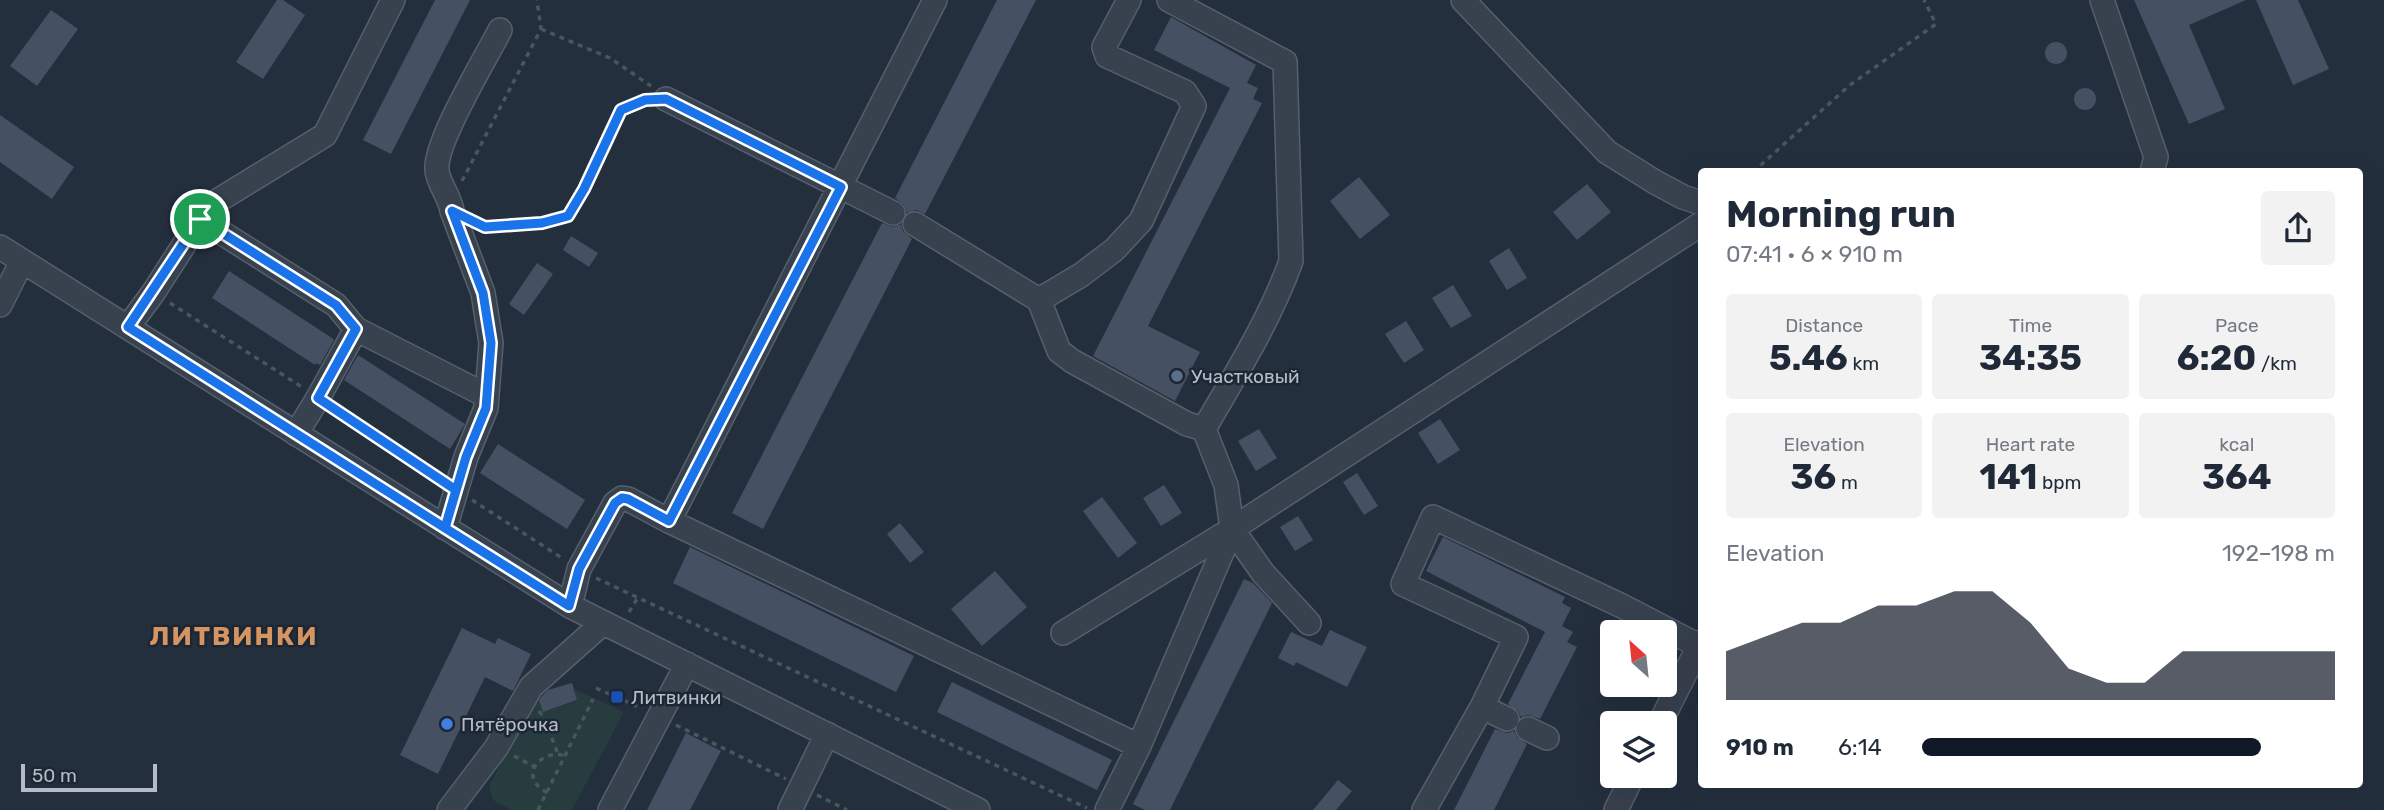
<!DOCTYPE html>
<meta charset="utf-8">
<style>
:root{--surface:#fff;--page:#f2f2f3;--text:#1f2937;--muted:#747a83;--accent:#111827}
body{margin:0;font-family:Rubik,sans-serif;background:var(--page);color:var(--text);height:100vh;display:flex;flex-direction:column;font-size:26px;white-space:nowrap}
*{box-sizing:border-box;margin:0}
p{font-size:23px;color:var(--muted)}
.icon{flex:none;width:38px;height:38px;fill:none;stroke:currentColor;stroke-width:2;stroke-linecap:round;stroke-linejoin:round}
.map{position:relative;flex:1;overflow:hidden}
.panel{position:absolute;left:1698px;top:168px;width:665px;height:620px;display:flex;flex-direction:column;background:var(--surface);border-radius:7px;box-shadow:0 7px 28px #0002}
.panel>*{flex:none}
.needle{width:46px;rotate:333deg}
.controls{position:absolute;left:1600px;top:620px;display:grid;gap:14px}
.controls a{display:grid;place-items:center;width:77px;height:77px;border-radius:7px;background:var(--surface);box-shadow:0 7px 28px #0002;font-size:35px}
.scale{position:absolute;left:21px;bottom:18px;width:136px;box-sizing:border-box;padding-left:7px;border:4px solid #b4bcc9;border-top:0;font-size:19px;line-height:24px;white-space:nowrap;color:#b4bcc9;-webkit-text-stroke:5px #1d2633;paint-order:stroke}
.pin{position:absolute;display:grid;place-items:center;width:60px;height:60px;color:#fff;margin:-30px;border:4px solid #fff;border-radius:50%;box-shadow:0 2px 7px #0007}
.round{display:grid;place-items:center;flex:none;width:74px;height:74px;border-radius:7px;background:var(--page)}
.headline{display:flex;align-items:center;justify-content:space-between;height:119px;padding:0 28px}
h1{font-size:38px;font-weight:700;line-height:52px}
.stats{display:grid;grid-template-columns:repeat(3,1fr);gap:10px;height:119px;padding:7px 28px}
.stats div{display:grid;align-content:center;border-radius:7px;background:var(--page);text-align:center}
.stats b{font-size:35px;font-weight:700}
.stats small{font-size:19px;font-weight:400}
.stats p{font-size:19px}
.chart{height:196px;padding:14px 28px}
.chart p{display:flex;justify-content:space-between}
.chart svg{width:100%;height:126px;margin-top:7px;fill:var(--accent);opacity:.7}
ul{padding:0 28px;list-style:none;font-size:23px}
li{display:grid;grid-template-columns:112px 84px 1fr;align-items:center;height:52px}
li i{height:18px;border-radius:9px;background:var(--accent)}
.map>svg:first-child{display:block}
.green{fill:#263c3f}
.building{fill:#455162}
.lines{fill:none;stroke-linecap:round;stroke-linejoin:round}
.minor-casing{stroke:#565f6c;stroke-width:26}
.path{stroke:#44595c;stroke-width:3.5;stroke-dasharray:5 5;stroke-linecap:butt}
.minor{stroke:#38414e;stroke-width:23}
.route-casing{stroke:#fff;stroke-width:14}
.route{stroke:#1a73e8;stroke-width:9}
.service-dot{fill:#5c6f8a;stroke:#1d2633;stroke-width:2.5}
.transit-dot{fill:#1a4fb4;stroke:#1d2633;stroke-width:2.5}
.shop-dot{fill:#3f7fe0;stroke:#1d2633;stroke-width:2.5}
.labels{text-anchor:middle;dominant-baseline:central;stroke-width:5;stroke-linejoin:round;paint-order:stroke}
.poi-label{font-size:19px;fill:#b4bcc9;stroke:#1d2633;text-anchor:start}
.district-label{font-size:26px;font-weight:bold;letter-spacing:2px;fill:#d59563;stroke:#1d2633}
</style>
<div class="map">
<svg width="2384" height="810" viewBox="0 0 2384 810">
<rect width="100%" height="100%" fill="#242f3e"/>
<path class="green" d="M574 689 624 712 572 810H512L493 800 489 787 531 702 537 694 543 712 577 701Z"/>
<path class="building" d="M277 0H283L305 15 263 79 236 62Z
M435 0H470L391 154 363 140Z
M997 0H1036L925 214 916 210 907 213 904 205 895 198Z
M2134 0H2246L2189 25 2225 109 2189 124Z
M2256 0H2298L2329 69 2293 85Z
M51 10 78 29 37 86 10 66Z
M1171 17 1256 65 1247 83 1258 88 1253 99 1262 103 1148 326 1200 352 1175 401 1093 356 1230 88 1154 50Z
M2045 53a11 11 0 1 1 22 0a11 11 0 1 1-22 0Z
M2074 99a11 11 0 1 1 22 0a11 11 0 1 1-22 0Z
M0 115 74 167 52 199 0 162Z
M1359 177 1390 215 1360 239 1330 201Z
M1587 184 1611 212 1577 240 1553 212Z
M882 223 893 227 901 224 903 231 912 239 763 529 732 513Z
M571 236 598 253 589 267 563 250Z
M1509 248 1527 278 1507 290 1489 261Z
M537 263 553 274 524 315 509 304Z
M229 271 332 338 334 340 320 365 316 363 315 365 212 298Z
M1453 285 1472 316 1451 328 1432 298Z
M1406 321 1424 350 1404 363 1385 334Z
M358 355 465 424 450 449 344 380Z
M1440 419 1460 450 1438 464 1418 433Z
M1259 429 1277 458 1256 471 1238 441Z
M498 444 585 500 567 529 480 473Z
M1357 473 1378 506 1364 515 1343 482Z
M1164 485 1182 513 1161 526 1143 498Z
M1102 497 1137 543 1118 558 1083 511Z
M1298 516 1313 540 1295 551 1280 527Z
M900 523 924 552 910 563 887 534Z
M1443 537 1565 597 1562 603 1571 608 1562 626 1573 632 1567 642 1577 647 1540 719 1528 715 1521 717 1518 711 1508 704 1545 632 1426 571Z
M690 547 914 656 896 692 673 583Z
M995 571 1027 607 982 646 951 609Z
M1244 579 1253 583 1272 603 1170 810H1145L1133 804Z
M462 628 495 644 498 638 531 654 513 691 485 677 438 774 400 755Z
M1330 630 1367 647 1347 687 1296 662 1294 666 1278 658 1291 632 1322 646Z
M952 682 1112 760 1097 790 937 712Z
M572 683 577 700 543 712 539 700 542 696 548 690Z
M1495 729 1507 733 1514 731 1517 737 1527 744 1494 810H1454Z
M686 733 721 751 690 810H647Z
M1338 780 1352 791 1336 810H1313Z"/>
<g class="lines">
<defs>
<path id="minor" d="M1169 0 1285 62 1291 261C1270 320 1235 375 1204 429L1226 485 1232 529 1263 573 1309 623
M1463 0 1607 152 1655 182 1683 197 1701 203
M2102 0 2156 157 2152 172
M666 99 893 213
M200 219 336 305 356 329 487 396
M915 224 1039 300 1059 351 1072 361 1187 424 1204 429
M0 247 570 606 978 810
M1039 300 1081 275 1114 250 1141 221 1194 106 1185 92 1107 56 1104 47 1129 0
M0 305 22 261
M128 327 153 293 209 206 325 135 393 0
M296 434 318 398 356 329
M669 521 935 0
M445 528 466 457 486 408 491 343 483 293 452 211C450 196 438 184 437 170 434 143 486 58 500 30
M570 606 579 569 615 503 622 498 628 499 669 521 1139 746
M1063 633 1232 529 1701 224
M1482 707 1507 719
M1660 723 1701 642
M1528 729 1547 738
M449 810 496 748 531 687 603 623
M610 810 687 664
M790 810 827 734
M1107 810 1139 746 1232 529
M1424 810 1482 707 1516 637 1403 584 1433 517 1622 606 1699 646
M1616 810 1633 775"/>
</defs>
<use href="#minor" class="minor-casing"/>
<path class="path" d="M541 29 610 58 651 86
M1753 172 1850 85 1936 24 1924 0
M462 181 541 29 537 0
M479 224 485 227 542 223 568 216 584 189 621 110 647 100
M170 303 302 387
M335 409 439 478
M472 500 562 558
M596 578 1087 808
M629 612 637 599
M596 688 641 708
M539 711 544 718 558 754
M676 725 786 779
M514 756 535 767
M547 793C543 790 540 788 537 785 523 768 546 749 565 756
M817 795 847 810
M538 810 593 699"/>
<use href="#minor" class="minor"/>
</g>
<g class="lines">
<defs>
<path id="route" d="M200 219 336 305 356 329 318 398 456 490 445 528 569 606 579 569 615 503 622 498 628 499 669 521 841 187 666 99 645 100 621 110 584 189 568 216 542 223 485 227 452 211 483 293 491 343 486 408 466 457 445 528 128 327 200 219"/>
</defs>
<use href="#route" class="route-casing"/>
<use href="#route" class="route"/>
</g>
<circle class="service-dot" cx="1177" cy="376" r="7"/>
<rect class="transit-dot" x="610" y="690" width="14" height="14" rx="3.5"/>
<circle class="shop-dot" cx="447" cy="724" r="7"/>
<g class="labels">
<g class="poi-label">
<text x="1191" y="376">Участковый</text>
<text x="631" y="697">Литвинки</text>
<text x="461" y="724">Пятёрочка</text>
</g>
<g class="district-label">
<text x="234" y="636">ЛИТВИНКИ</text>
</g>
</g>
</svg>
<div class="controls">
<a><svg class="needle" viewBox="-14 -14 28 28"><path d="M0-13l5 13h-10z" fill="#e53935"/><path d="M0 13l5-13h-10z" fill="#747a83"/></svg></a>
<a><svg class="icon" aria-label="layers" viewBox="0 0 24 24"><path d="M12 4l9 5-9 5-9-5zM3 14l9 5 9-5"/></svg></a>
</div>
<div class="scale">50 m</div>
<div class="pin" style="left:200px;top:219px;background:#1e9e55"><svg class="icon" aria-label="arrive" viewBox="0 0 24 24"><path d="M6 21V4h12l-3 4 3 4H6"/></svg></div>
<section class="panel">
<div class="headline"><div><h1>Morning run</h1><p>07:41 · 6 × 910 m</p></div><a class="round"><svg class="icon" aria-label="share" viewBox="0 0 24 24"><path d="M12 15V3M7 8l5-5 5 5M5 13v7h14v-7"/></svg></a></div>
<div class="stats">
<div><p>Distance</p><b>5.46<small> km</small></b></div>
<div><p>Time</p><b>34:35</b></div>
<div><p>Pace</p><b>6:20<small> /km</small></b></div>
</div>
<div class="stats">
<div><p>Elevation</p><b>36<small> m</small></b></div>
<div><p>Heart rate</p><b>141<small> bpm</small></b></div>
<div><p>kcal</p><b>364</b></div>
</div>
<div class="chart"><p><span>Elevation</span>192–198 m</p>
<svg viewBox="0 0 160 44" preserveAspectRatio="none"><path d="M0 44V27L10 22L20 17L30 17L40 11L50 11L60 6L70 6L80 17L90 33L100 38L110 38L120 27L130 27L140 27L150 27L160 27V44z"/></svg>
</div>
<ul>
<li><b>910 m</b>6:14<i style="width:82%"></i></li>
</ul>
</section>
</div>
